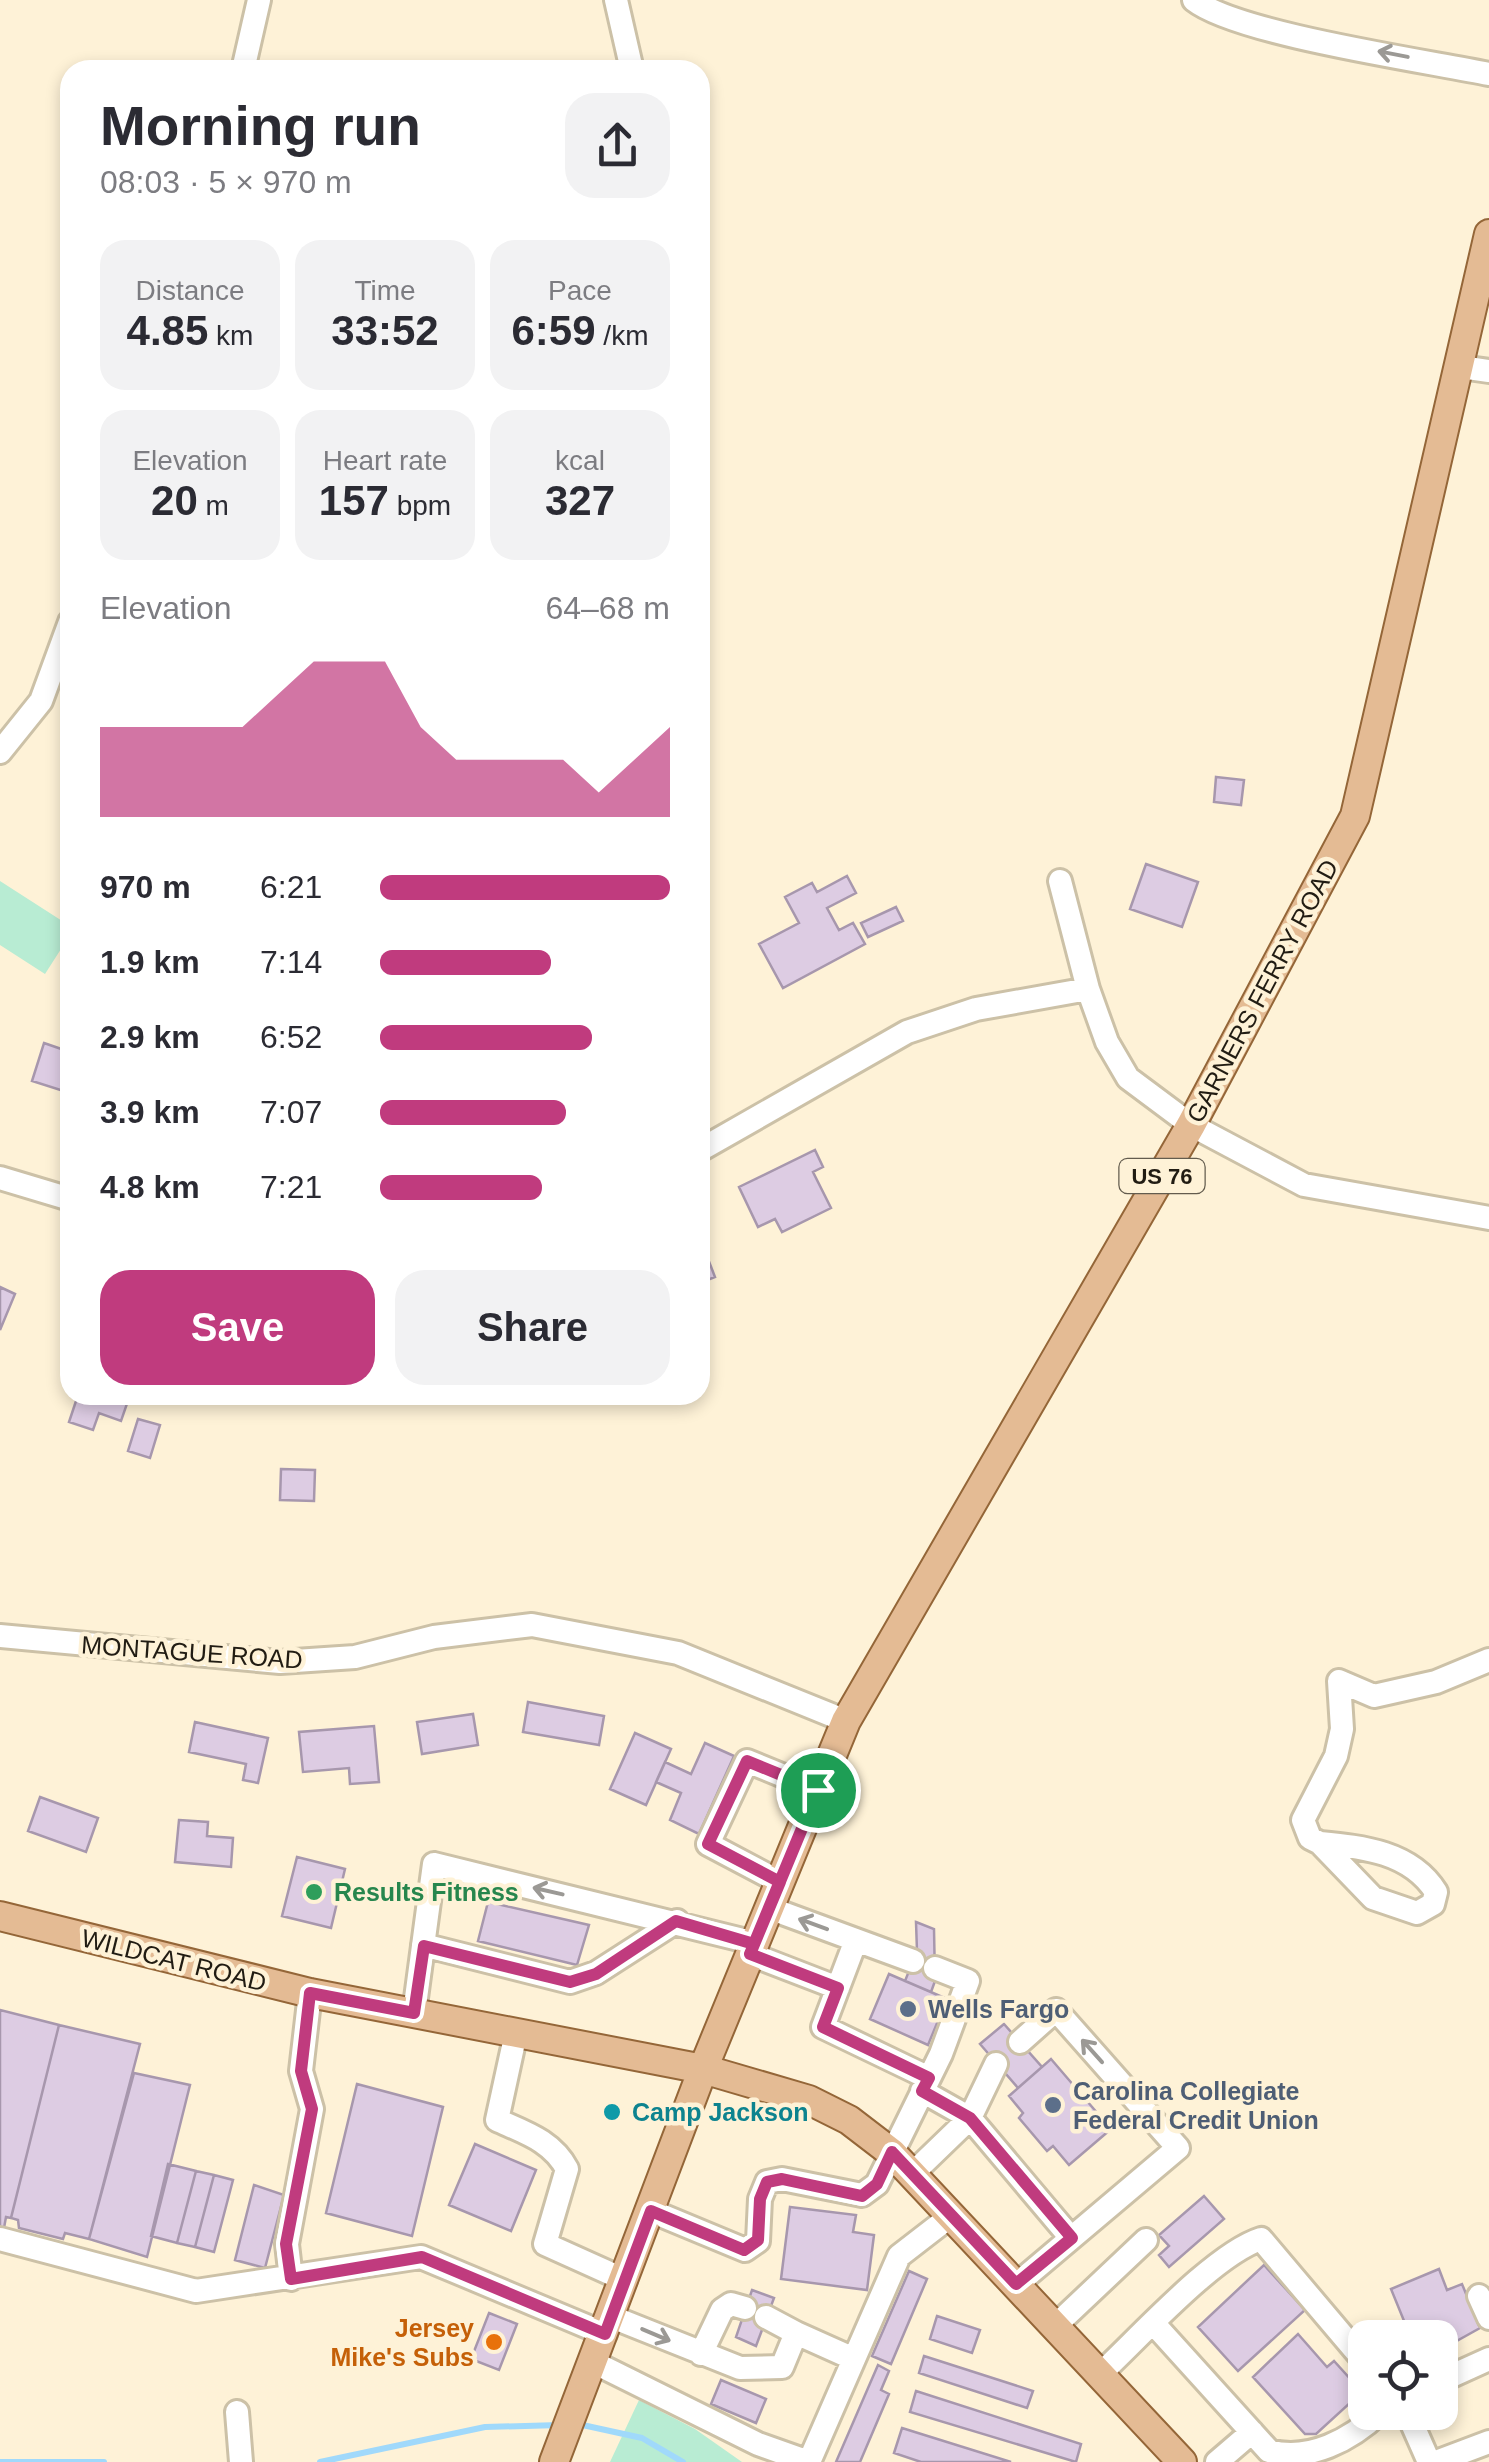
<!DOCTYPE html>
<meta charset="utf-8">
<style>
:root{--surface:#fff;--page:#f2f2f3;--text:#2b2b33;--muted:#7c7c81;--accent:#c03b7e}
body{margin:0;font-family:Helvetica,sans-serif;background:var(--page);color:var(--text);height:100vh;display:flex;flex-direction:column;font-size:38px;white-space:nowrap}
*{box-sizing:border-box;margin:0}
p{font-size:32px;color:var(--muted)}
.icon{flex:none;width:55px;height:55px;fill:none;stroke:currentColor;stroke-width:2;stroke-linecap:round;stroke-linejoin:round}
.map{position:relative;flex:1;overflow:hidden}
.side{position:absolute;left:60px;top:60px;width:650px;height:1345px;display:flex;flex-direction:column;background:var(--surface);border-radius:30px;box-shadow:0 5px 15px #0003}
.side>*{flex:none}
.buttons{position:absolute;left:1348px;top:2320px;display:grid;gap:20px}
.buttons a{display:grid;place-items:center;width:110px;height:110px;border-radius:20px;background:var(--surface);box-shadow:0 5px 15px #0003;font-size:50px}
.pin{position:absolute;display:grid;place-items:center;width:85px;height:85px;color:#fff;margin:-42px;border:5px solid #fff;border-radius:50%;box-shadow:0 2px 10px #0007}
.round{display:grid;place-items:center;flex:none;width:105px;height:105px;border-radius:30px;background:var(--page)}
.headline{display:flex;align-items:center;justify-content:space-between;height:170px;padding:0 40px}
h1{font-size:55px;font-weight:700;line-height:75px}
.figures{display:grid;grid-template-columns:repeat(3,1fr);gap:15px;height:170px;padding:10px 40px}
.figures div{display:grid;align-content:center;border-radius:25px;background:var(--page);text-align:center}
.figures b{font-size:42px;font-weight:700}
.figures small{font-size:28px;font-weight:400}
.figures p{font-size:28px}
.chart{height:280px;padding:20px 40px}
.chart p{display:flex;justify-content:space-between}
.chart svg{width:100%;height:180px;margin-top:10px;fill:var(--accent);opacity:.7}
.action{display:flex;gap:20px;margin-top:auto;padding:20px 40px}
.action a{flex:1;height:115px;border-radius:30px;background:var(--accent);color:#fff;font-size:40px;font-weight:700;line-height:115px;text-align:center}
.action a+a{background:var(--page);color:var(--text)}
ul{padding:0 40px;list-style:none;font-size:32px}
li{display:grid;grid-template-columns:160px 120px 1fr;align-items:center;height:75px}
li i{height:25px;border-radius:12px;background:var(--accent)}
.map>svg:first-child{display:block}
.green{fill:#b8ecd3}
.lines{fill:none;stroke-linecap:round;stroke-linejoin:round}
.stream{stroke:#a0d9fb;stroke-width:6}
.building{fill:#ddcce3;stroke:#a797ad;stroke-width:2.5}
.minor-casing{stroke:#ccc1a7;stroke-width:28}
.major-casing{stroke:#946638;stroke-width:32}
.minor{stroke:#fff;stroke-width:22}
.major{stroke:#e4bb94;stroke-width:28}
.oneway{stroke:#9b9995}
.route-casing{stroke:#fff;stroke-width:20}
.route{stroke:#c03b7e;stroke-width:12}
.leisure-dot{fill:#2e9e5b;stroke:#fef2d7;stroke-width:4}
.service-dot{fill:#5c6f8a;stroke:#fef2d7;stroke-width:4}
.culture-dot{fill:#0f9aa8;stroke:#fef2d7;stroke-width:4}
.food-dot{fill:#e8710a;stroke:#fef2d7;stroke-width:4}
.labels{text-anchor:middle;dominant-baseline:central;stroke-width:9;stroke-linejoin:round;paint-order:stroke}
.shield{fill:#fef2d7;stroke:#635c4e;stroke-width:2.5}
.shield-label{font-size:22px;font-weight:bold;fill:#211c13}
.street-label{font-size:25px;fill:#211c13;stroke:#fef2d7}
.leisure-label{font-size:25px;font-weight:bold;fill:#27864d;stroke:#fef2d7;text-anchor:start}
.service-label{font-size:25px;font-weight:bold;fill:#4e5e75;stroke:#fef2d7;text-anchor:start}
.culture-label{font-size:25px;font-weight:bold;fill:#0d838f;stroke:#fef2d7;text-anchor:start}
.food-label{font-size:25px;font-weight:bold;fill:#c56008;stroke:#fef2d7;text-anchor:end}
</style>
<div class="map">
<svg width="1489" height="2462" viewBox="0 0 1489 2462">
<rect width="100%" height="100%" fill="#fef2d7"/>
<path class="green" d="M0 881 70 926V935L45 974 0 945Z
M639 2400 695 2429 742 2462H610Z"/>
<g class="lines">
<path class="stream" d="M578 2424 642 2438 683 2462
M0 2462H104
M320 2462 485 2427 560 2425"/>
</g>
<path class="building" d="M1216 777 1244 780 1241 805 1214 802Z
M1146 864 1198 882 1182 927 1130 909Z
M847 876 856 893 827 908 839 930 853 923 865 944 783 988 759 944 799 923 785 897 812 883 817 892Z
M896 907 903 921 868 937 861 923Z
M44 1043 70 1052V1093L32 1081Z
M815 1150 823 1167 813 1172 831 1208 782 1232 775 1219 758 1227 739 1187Z
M703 1246 715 1277 700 1283V1247Z
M0 1287 15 1294 0 1330Z
M78 1395H130L121 1421 99 1413 93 1430 69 1422Z
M138 1419 160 1425 150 1458 128 1451Z
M281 1469 315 1470 314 1501 280 1500Z
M528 1702 604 1716 599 1745 523 1732Z
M473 1714 478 1745 422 1754 417 1722Z
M195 1722 268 1738 258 1783 243 1780 246 1764 189 1752Z
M374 1726 379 1782 350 1784 349 1768 303 1772 299 1732Z
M635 1733 671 1749 646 1805 610 1789Z
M705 1743 734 1756 699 1834 670 1820 681 1793 656 1782 665 1762 691 1774Z
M40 1797 98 1818 86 1852 28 1831Z
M179 1820 208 1822 207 1836 233 1838 231 1867 175 1862Z
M297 1857 345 1869 331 1928 282 1916Z
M488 1902 589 1925 577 1965 478 1941Z
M916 1922 934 1929 935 1981 931 1992 905 1981 917 1951Z
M889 1974 947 1999 928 2045 870 2019Z
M0 2010 59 2025 11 2218 6 2217 4 2228 0 2227Z
M1004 2024 1042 2067 1018 2088 980 2044Z
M59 2025 140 2044 89 2239 65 2233 63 2239 19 2228 18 2220 11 2218Z
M1051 2059 1111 2129 1069 2165 1053 2146 1047 2151 1019 2118 1023 2113 1009 2096Z
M134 2073 190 2085 147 2257 89 2239Z
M357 2084 443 2107 412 2236 326 2213Z
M475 2144 536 2170 511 2231 449 2205Z
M168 2164 196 2171 177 2243 151 2236Z
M196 2171 214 2175 195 2247 177 2243Z
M214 2175 233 2180 214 2252 195 2247Z
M254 2185 284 2195 265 2268 235 2260Z
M1204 2196 1224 2219 1169 2267 1159 2255 1169 2246 1159 2235Z
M790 2207 856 2215 853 2232 874 2235 867 2290 781 2279Z
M1264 2265 1305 2310 1238 2371 1198 2327Z
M1439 2269 1447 2290 1462 2284 1480 2328 1453 2343 1451 2339 1441 2344 1440 2348V2338H1411L1391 2289Z
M909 2271 927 2279 891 2364 872 2356Z
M752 2290 774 2298 756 2346 736 2337Z
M489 2313 517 2324 499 2370 471 2359Z
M937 2316 980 2330 972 2353 930 2339Z
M1298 2334 1327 2367 1334 2361 1362 2392 1316 2434H1305L1253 2377Z
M924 2356 1033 2391 1027 2408 919 2373Z
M878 2365 889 2371 881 2390 889 2394 860 2462H836Z
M721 2380 766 2399 756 2423 711 2404Z
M916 2391 1081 2444 1076 2462 910 2412Z
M902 2428 1011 2462H921L894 2453Z"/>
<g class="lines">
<defs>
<path id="minor" d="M616 0 632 70
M1194 0C1237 34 1426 61 1489 74
M243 70 259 0
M1461 367 1489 371
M0 752 41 701 70 622
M1060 881 1088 989
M700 1150 907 1032 976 1009 1088 989 1107 1042 1128 1078 1191 1125 1304 1185 1489 1218
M0 1178 70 1199
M0 1636 280 1662 355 1657 434 1637 532 1625 678 1653 846 1721
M1320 1843 1373 1898 1417 1913 1433 1904 1436 1892C1411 1852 1363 1847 1320 1843L1310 1838 1303 1820 1336 1756 1342 1729 1339 1681 1374 1696 1436 1682 1489 1660
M780 1882 708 1844 747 1761 818 1790
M769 1908 913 1961
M856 1940 823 2027 929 2078
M423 1945 570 1982 596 1973 677 1921
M750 1954 838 1988
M414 2013 434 1864 755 1943
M516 2033 497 2120C526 2133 552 2141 567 2169L545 2244 625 2280
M922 2091 970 2118 1071 2238
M912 2174 970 2118 996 2064
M651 2211 745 2250 758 2241 760 2199 767 2182 782 2179 862 2195 877 2184 941 2054 968 1981 935 1968
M0 2239 196 2291 421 2257 605 2334
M291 2279 287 2244 312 2109 301 2071 310 1993
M1017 2284 1178 2148 1056 2010 1020 2042
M1479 2296 1489 2318
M612 2317 740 2368 782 2367 796 2333 854 2359
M766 2317 796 2333
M1154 2324 1269 2451C1309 2462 1351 2440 1380 2412
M1055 2326 1146 2240
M701 2354 722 2310 731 2304 745 2308
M595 2363 758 2444 809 2462 899 2256 952 2215
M1100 2374C1139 2338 1214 2254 1261 2239L1365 2362
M1447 2378 1489 2359
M237 2412 241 2462
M1407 2412 1429 2462
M1217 2462 1252 2432
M1436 2462 1489 2442"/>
<path id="major" d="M0 1916 310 1993 703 2069 809 2100 849 2120 892 2153 1182 2462
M554 2462 703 2069 846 1721 1191 1125 1355 816 1489 234"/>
</defs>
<use href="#minor" class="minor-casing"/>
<use href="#major" class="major-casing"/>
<use href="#minor" class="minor"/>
<use href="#major" class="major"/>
</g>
<defs><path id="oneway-shaft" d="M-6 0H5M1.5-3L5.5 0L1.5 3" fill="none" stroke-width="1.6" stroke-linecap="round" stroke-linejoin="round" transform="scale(2.5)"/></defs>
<g class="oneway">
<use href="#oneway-shaft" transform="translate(1393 54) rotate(-169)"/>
<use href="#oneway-shaft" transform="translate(548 1891) rotate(-167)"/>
<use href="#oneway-shaft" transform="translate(813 1924) rotate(-160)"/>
<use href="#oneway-shaft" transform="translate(1092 2051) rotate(-132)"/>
<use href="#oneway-shaft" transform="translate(656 2335) rotate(23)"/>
</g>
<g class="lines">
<defs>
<path id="route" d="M818 1790 754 1944 676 1921 596 1974 570 1982 424 1946 414 2013 310 1993 301 2071 312 2109 286 2244 291 2279 422 2257 605 2334 651 2211 744 2250 758 2240 760 2199 767 2182 782 2179 862 2196 877 2184 892 2152 1016 2284 1072 2238 970 2118 922 2091 929 2078 823 2027 838 1988 750 1954 780 1882 708 1844 747 1761 818 1790"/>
</defs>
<use href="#route" class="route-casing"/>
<use href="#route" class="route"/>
</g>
<circle class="leisure-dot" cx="314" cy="1892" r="10"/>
<g class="service-dot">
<circle cx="908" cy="2009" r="10"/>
<circle cx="1053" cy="2105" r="10"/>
</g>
<circle class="culture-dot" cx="612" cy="2112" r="10"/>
<circle class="food-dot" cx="494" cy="2342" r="10"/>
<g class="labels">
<rect class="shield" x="1119.5" y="1159" width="85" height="34" rx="8"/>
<g class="shield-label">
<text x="1162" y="1176">US 76</text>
</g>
<g class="street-label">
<text transform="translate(1262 991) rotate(-62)">GARNERS FERRY ROAD</text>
<text transform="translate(192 1652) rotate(4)">MONTAGUE ROAD</text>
<text transform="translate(174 1960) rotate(14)">WILDCAT ROAD</text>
</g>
<g class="leisure-label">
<text x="334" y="1892">Results Fitness</text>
</g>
<g class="service-label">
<text x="928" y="2009">Wells Fargo</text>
<text x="1073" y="2091">Carolina Collegiate<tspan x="1073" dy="29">Federal Credit Union</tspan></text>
</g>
<g class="culture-label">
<text x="632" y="2112">Camp Jackson</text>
</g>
<g class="food-label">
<text x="474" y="2328">Jersey<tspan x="474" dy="29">Mike's Subs</tspan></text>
</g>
</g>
</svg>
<div class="buttons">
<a><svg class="icon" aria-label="locate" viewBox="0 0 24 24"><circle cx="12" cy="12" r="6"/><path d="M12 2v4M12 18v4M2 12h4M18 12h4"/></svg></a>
</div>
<div class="pin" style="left:818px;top:1790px;background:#1e9e55"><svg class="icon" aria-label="arrive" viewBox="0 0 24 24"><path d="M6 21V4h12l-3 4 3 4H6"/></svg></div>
<section class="side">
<div class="headline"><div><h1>Morning run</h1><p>08:03 · 5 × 970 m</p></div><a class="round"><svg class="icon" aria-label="share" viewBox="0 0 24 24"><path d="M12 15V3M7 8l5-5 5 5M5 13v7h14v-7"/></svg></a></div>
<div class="figures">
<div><p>Distance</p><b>4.85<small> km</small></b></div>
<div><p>Time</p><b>33:52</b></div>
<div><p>Pace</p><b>6:59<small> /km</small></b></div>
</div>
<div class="figures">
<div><p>Elevation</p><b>20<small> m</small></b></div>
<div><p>Heart rate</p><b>157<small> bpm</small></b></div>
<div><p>kcal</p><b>327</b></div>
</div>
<div class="chart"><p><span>Elevation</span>64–68 m</p>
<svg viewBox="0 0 160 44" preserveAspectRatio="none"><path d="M0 44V22L10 22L20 22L30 22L40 22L50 14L60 6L70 6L80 6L90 22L100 30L110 30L120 30L130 30L140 38L150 30L160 22V44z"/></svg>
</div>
<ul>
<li><b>970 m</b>6:21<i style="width:100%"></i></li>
<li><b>1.9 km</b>7:14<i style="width:59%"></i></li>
<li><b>2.9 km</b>6:52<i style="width:73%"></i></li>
<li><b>3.9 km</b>7:07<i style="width:64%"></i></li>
<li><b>4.8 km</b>7:21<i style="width:56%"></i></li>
</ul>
<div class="action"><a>Save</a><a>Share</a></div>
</section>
</div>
